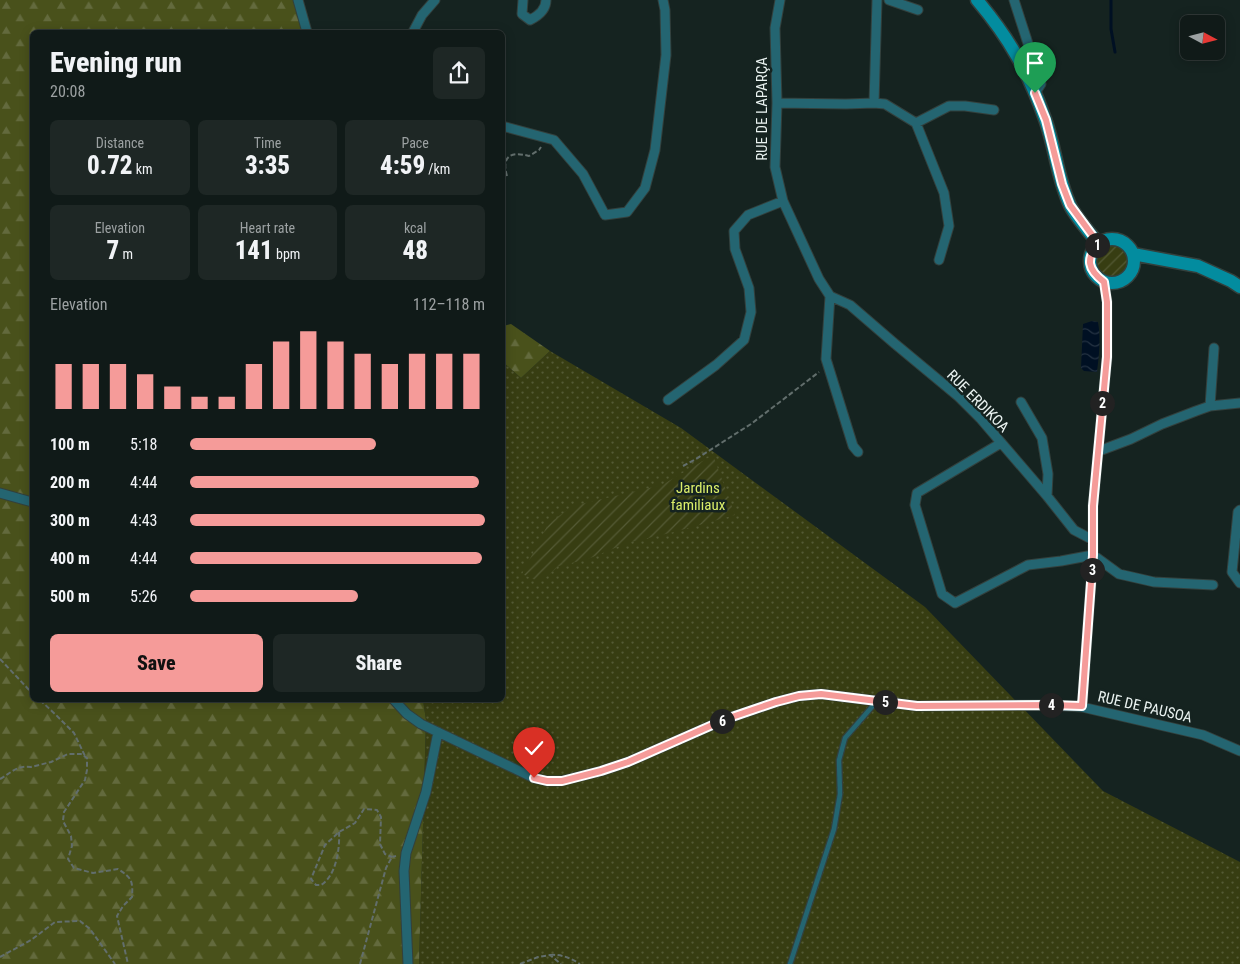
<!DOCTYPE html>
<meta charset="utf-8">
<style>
:root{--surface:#101a18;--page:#1e2725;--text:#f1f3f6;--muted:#9ca1a2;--line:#303837;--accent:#f59b99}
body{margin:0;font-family:"Roboto Condensed",sans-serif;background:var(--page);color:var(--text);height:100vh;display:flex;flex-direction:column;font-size:19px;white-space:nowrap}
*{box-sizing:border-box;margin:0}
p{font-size:16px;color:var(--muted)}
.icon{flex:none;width:28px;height:28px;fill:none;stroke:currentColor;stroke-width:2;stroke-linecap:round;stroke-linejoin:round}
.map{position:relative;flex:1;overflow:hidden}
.panel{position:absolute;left:30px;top:30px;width:475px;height:672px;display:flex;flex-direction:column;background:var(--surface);border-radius:8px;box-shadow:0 2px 12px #0003,0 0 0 1px var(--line)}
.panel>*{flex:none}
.needle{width:32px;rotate:97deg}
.controls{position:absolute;left:1180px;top:15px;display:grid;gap:10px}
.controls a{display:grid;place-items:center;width:45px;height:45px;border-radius:8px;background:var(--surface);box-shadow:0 2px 12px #0003,0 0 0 1px var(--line);font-size:25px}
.pin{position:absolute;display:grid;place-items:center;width:42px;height:42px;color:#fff;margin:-51px -21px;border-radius:50% 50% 50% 0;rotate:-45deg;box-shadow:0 0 5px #0007}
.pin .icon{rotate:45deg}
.km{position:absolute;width:25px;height:25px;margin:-12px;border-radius:50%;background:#222;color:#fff;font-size:14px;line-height:25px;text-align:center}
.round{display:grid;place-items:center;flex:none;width:52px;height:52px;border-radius:8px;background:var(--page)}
.head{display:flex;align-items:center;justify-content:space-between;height:85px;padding:0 20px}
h1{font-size:28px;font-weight:800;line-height:38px}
.metrics{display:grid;grid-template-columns:repeat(3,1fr);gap:8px;height:85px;padding:5px 20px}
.metrics div{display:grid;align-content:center;border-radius:8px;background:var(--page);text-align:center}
.metrics b{font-size:25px;font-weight:800}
.metrics small{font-size:14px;font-weight:400}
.metrics p{font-size:14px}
.chart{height:140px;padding:10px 20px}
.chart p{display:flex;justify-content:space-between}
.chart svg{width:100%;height:90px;margin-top:5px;stroke:var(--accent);stroke-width:6}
.action{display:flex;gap:10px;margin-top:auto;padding:10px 20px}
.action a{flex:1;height:58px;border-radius:8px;background:var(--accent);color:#111;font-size:20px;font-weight:800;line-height:58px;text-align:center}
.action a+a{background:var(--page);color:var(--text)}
ul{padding:0 20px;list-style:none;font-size:16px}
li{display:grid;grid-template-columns:80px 60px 1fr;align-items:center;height:38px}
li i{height:12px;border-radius:6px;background:var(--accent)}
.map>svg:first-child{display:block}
.grass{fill:url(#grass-dots)}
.forest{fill:url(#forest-firs)}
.garden{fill:url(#garden-furrows)}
.water{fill:url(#water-waves)}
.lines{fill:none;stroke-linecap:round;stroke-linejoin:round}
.stream{stroke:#001023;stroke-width:3}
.service-casing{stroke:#33403d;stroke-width:7}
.minor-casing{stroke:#33403d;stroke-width:11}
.secondary-casing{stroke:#33403d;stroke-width:15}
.path{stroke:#626e6c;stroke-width:2;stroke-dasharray:5 2.5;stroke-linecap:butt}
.service{stroke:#246571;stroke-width:4.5}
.minor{stroke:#246571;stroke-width:9}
.secondary{stroke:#038c9f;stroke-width:12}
.route-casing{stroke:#fff;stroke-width:10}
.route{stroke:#f59b99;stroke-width:6}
.labels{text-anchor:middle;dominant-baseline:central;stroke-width:5;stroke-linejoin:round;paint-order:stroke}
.street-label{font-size:15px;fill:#eaf3f1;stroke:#152320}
.park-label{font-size:15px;fill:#dbee6a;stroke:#152320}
</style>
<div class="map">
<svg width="1240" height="964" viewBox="0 0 1240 964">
<defs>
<pattern id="grass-dots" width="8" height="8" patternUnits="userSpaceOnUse" patternTransform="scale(1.25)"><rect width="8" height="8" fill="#373d12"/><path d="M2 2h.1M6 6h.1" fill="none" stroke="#545a35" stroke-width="1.8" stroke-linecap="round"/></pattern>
<pattern id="forest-firs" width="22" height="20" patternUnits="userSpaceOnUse" patternTransform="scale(1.25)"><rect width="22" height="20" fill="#49511b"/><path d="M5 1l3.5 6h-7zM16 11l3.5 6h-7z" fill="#636a3d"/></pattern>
<pattern id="garden-furrows" width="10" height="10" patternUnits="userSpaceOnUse" patternTransform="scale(1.25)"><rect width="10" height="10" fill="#373d12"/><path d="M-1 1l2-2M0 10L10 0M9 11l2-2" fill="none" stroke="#545a35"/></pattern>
<pattern id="water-waves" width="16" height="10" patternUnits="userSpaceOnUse" patternTransform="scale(1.25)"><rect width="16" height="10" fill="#001023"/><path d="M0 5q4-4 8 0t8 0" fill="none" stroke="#253343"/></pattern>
</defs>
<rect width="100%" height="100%" fill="#152320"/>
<path class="grass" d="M550 351 681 428 925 607 1103 791 1240 862V964H419L426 720 423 700H502L503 363H504L521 378Z"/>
<path class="forest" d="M0 0H298L307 32H32V700H423L426 720 419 964H0Z
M511 324 550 351 521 378 504 363H503V326Z"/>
<path class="garden" d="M1090 261a22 22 0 1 1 44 0a22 22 0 1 1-44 0Z
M713 455 735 515 674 532 627 543 588 559 559 566 540 582 522 574 548 524 567 510 581 504 662 485Z"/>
<path class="water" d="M1092 321 1098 322C1101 339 1099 355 1097 372L1084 371 1081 368 1083 324Z"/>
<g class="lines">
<path class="stream" d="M1111 0V29L1115 52"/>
<defs>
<path id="service" d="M790 964 834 829 840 794 839 760 845 738 877 701"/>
<path id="minor" d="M298 0 307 32
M523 0 522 14 530 20C538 16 546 10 546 0
M780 0 775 28 777 103 775 167 783 201 819 279 830 296
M889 0 918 10
M1014 0 1041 84 1035 93
M413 32 422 15 435 0
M777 103 846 104 874 103 885 104 916 123 944 193 949 226 939 260
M874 103 877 0
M916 123 949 106H965L994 110
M502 126 554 140 583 174 605 215 627 212 645 188 655 150 666 55 665 10 663 0
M830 296 850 305 894 343 959 397 980 418 1047 496 1074 530 1093 540
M830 296 826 359 853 446 858 452
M668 400 716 365 744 340 751 312 749 288 735 249 734 231 748 215 783 201
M1021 402 1042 438 1048 474 1047 496
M1210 406 1214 348
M1001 443 917 493 915 505 942 594 955 603 1028 565 1061 561 1093 555 1119 574 1154 582 1213 585
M1099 451 1131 439 1162 424 1196 411 1210 406 1240 403
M0 493 32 502
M1240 510 1238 512 1232 572 1240 583
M394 700 407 714 421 724 534 778 547 781H561L601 771 628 762 726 719 776 702 799 696 821 694 917 706 1051 705 1082 707 1203 735 1240 751
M1082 707 1093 555V506L1107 357V302L1104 282
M408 964 404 871 406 853 426 792 438 732"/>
<path id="secondary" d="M977 0C1009 38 1028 71 1045 119 1055 146 1057 176 1069 203 1073 214 1090 233 1098 243
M1090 261a22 22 0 1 1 44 0a22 22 0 1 1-44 0Z
M1133 254 1198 266 1231 281 1240 287"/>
</defs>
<use href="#service" class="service-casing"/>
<use href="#minor" class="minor-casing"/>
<use href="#secondary" class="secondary-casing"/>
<path class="path" d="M507 176C501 156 511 151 529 156L539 150 541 147
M683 466 696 459 751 424 819 372
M0 659 32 693
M40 700 56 715 74 733 85 756
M0 779C11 773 17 765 31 767L51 762 68 754H81L87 758V770L85 780 64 812 63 821 71 836 72 846 68 859 74 868 93 873 118 869C132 878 133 881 132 897L123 906 117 916 128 964
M339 832C340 849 336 876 321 885H316L311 879 325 845 339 832 355 823 364 809 377 810 381 817 380 844 385 854 392 857
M550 955C562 954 570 958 580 964
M0 957 31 940 55 922 80 921 90 929 115 964
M360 964 386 868 392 857 396 856
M520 964 538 957 550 955 561 964"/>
<use href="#service" class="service"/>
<use href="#minor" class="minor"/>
<use href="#secondary" class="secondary"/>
</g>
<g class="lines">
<defs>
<path id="route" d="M534 778 547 781H562L601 771 628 762 726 719 776 702 799 696 821 694 917 706 1051 705 1082 706 1093 555V506L1107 357V302L1104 282C1087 269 1086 259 1098 243L1070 205 1062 184 1046 120 1035 93"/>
</defs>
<use href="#route" class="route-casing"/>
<use href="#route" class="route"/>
</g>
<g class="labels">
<g class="street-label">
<text transform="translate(762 109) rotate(-90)">RUE DE LAPARÇA</text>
<text transform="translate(978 401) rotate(45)">RUE ERDIKOA</text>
<text transform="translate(1145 707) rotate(13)">RUE DE PAUSOA</text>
</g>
<g class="park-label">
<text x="698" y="488">Jardins<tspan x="698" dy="17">familiaux</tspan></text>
</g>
</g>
</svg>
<div class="controls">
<a><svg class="needle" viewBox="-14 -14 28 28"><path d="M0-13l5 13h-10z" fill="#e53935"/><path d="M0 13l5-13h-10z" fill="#9ca1a2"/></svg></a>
</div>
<div class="pin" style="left:1035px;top:93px;background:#1e9e55"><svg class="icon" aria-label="arrive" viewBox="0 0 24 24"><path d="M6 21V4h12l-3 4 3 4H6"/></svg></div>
<div class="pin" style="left:534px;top:778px;background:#d93025"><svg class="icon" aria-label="check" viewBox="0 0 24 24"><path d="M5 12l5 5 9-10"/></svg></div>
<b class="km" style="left:1097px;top:245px">1</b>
<b class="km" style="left:1102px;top:403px">2</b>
<b class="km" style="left:1092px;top:570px">3</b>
<b class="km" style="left:1051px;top:705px">4</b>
<b class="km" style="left:885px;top:702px">5</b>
<b class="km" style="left:722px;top:721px">6</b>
<section class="panel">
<div class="head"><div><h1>Evening run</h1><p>20:08</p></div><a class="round"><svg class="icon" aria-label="share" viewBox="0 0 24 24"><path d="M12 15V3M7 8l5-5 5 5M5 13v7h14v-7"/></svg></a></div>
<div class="metrics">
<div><p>Distance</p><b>0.72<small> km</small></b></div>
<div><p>Time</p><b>3:35</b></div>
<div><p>Pace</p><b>4:59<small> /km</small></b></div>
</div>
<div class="metrics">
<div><p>Elevation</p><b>7<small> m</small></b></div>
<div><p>Heart rate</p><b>141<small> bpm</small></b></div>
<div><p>kcal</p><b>48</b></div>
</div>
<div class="chart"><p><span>Elevation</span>112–118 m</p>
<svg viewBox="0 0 160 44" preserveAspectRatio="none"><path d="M5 44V22M15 44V22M25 44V22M35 44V27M45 44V33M55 44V38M65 44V38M75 44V22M85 44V11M95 44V6M105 44V11M115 44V17M125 44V22M135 44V17M145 44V17M155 44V17"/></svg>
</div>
<ul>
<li><b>100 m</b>5:18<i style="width:63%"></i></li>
<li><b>200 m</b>4:44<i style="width:98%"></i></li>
<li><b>300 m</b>4:43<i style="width:100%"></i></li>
<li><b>400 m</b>4:44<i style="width:99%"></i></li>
<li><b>500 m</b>5:26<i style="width:57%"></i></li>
</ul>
<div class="action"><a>Save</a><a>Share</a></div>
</section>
</div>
